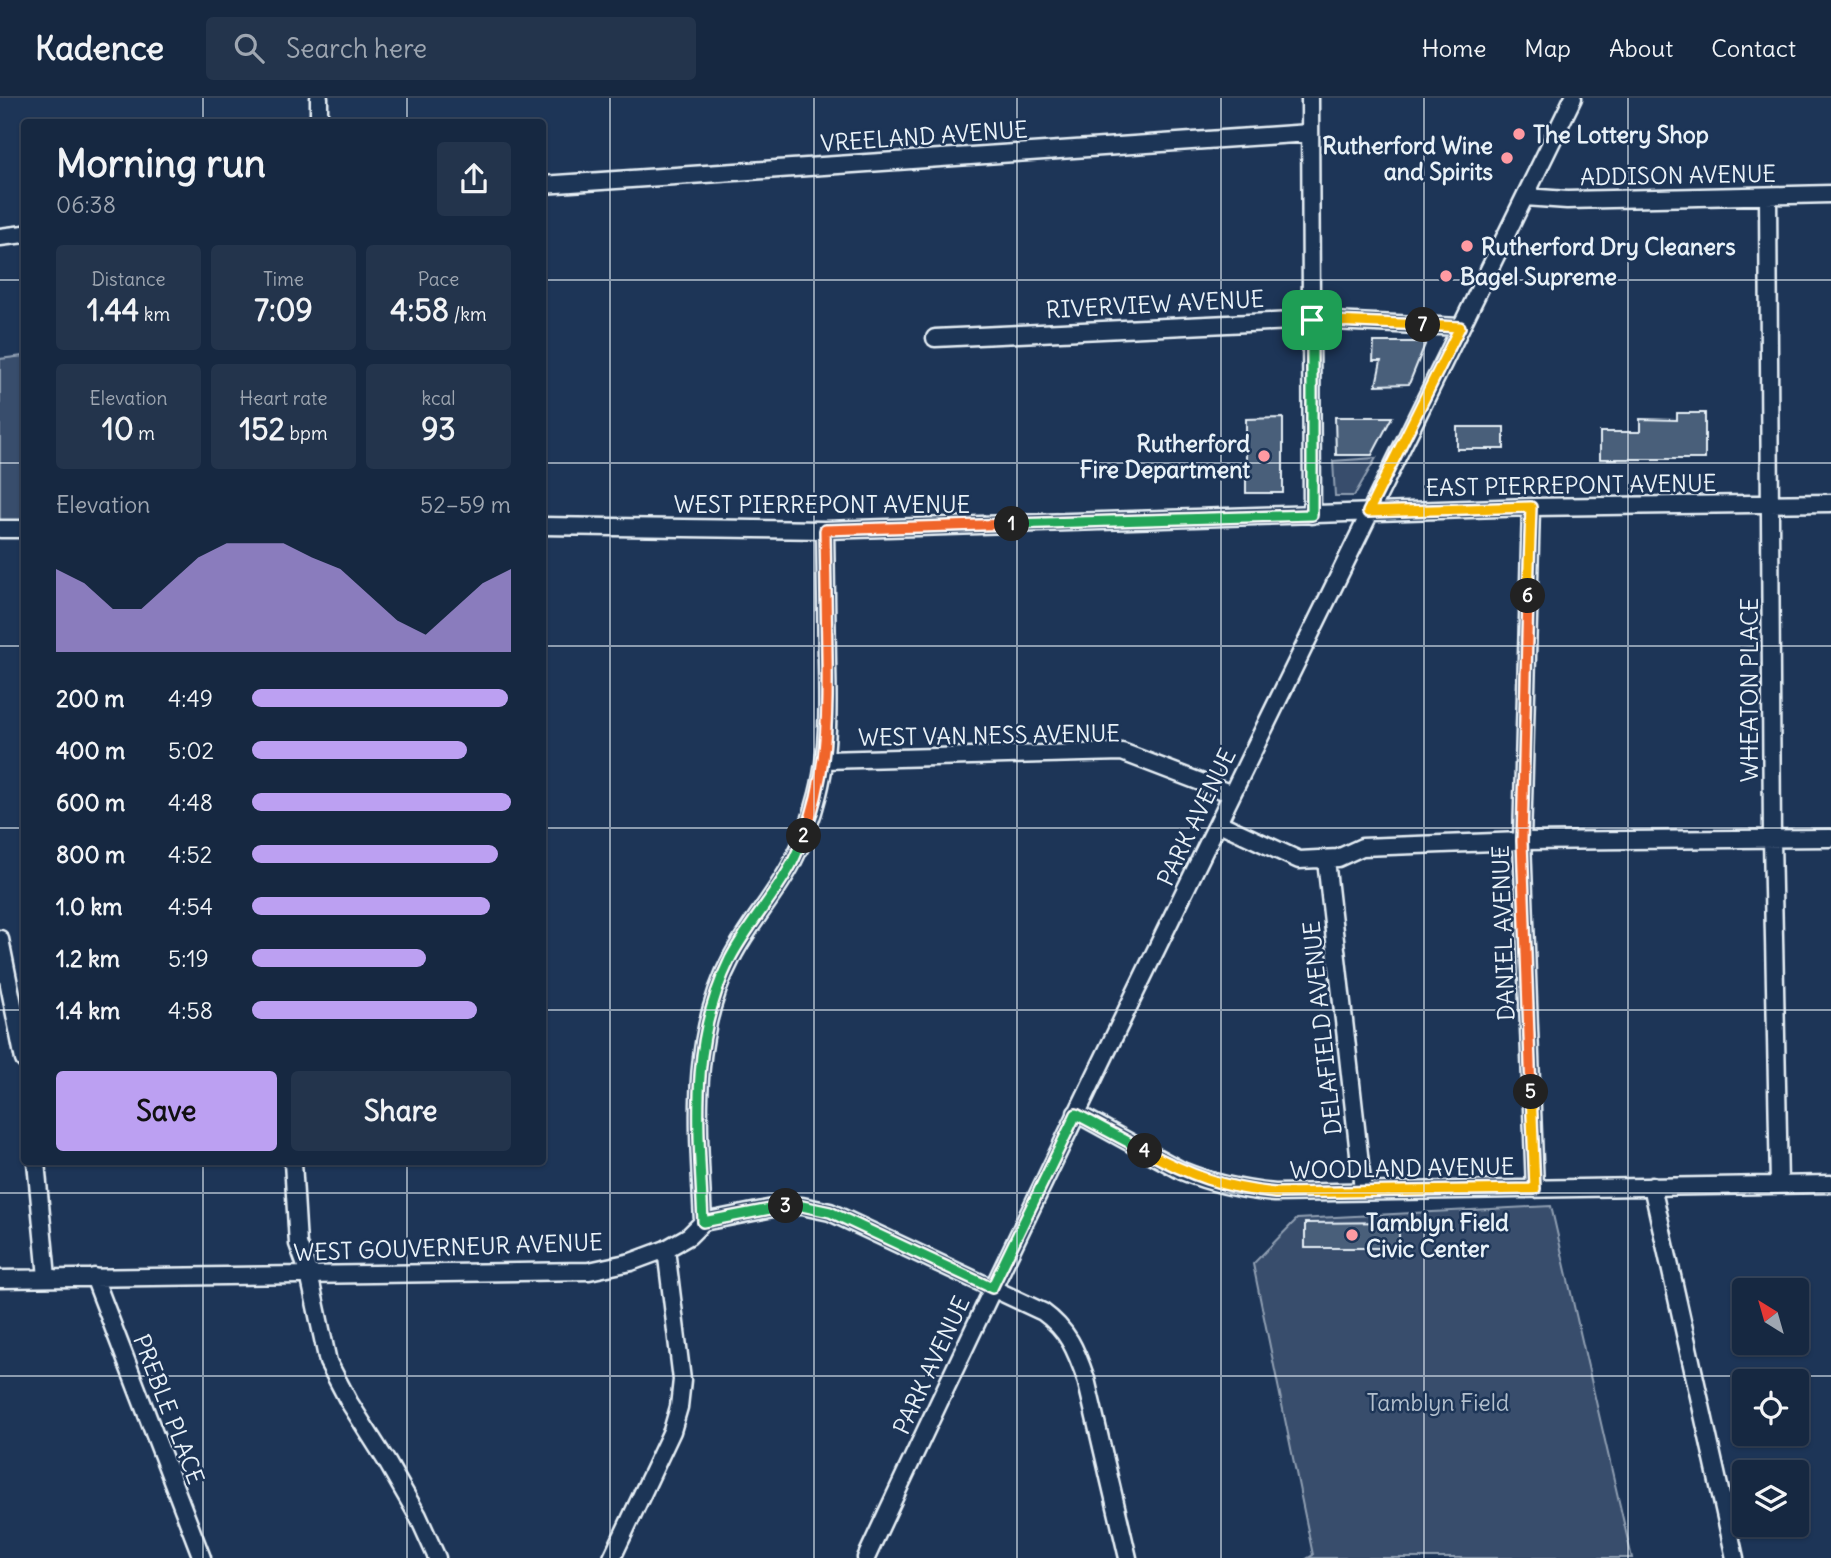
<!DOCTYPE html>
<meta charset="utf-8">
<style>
:root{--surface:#162841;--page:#23344c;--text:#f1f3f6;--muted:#9ea6b1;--line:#35445a;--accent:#bca0f2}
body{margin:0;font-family:Delius,sans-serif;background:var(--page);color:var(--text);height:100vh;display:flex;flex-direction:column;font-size:26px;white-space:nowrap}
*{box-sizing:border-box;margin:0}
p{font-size:23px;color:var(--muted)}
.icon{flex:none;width:38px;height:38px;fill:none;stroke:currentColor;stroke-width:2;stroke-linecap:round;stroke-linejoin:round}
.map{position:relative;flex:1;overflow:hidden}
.drawer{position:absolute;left:21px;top:21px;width:525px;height:1046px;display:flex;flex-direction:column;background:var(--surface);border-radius:7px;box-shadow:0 2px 5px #0004,0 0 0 2px var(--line)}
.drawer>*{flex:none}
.needle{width:46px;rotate:323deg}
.buttons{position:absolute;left:1732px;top:1180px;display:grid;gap:14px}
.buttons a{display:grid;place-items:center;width:77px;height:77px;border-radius:7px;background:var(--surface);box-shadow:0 2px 5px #0004,0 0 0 2px var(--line);font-size:35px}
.pin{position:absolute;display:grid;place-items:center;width:60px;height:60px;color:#fff;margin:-30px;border-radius:14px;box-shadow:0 4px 10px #0006}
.km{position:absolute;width:35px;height:35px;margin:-18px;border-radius:50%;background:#222;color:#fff;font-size:19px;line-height:35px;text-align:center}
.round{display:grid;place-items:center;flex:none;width:74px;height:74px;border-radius:7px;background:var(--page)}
.overview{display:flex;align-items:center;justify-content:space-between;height:119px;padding:0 35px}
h1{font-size:38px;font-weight:800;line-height:52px}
.metrics{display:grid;grid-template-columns:repeat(3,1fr);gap:10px;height:119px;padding:7px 35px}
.metrics div{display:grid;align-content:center;border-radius:7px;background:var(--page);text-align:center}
.metrics b{font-size:30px;font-weight:800}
.metrics small{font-size:19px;font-weight:400}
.metrics p{font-size:19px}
.chart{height:196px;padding:14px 35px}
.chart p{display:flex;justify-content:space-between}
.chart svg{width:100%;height:126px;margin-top:7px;fill:var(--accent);opacity:.7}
.action{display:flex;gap:14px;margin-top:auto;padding:14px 35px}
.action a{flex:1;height:80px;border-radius:7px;background:var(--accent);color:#111;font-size:28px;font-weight:800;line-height:80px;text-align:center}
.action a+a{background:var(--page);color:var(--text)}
ul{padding:0 35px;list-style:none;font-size:23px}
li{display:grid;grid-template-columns:112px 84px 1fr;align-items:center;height:52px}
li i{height:18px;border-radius:9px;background:var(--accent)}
header{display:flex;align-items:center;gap:42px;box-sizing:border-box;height:98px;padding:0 35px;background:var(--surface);border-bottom:2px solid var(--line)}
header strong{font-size:33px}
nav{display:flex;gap:38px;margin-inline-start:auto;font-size:24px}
.search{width:490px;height:63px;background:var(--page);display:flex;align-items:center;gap:18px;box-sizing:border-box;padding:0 24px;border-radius:7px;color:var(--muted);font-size:26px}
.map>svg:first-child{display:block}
.green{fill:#374d6c;stroke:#909fb2;stroke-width:2}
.building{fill:#495e7a;stroke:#e8f1f8;stroke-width:2}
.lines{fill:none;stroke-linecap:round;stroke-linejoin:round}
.minor-casing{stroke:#e8f1f8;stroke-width:21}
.minor{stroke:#1d3557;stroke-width:16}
.split-1-casing{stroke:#fff;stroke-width:14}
.split-2-casing{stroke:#fff;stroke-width:14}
.split-3-casing{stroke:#fff;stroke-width:14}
.split-4-casing{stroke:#fff;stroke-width:14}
.split-5-casing{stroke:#fff;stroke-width:14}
.split-6-casing{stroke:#fff;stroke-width:14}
.split-7-casing{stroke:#fff;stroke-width:14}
.split-8-casing{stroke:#fff;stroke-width:14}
.split-1{stroke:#22a559;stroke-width:9}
.split-2{stroke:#f0652b;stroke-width:9}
.split-3{stroke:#22a559;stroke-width:9}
.split-4{stroke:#22a559;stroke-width:9}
.split-5{stroke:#f5b400;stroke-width:9}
.split-6{stroke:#f0652b;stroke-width:9}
.split-7{stroke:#f5b400;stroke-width:9}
.split-8{stroke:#f5b400;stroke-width:9}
.grid{fill:none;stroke:#e8f1f8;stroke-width:2;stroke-opacity:0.55}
.poi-dot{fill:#ff9aa2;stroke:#1d3557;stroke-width:2.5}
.labels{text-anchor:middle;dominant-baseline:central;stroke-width:5;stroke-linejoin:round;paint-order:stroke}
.poi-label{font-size:23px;font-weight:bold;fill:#e8f1f8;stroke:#1d3557;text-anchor:start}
.street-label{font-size:23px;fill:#e8f1f8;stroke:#1d3557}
.park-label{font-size:23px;fill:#b3c0ce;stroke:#1d3557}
</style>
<header>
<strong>Kadence</strong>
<div class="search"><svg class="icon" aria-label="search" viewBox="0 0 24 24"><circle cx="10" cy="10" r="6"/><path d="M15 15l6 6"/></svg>Search here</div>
<nav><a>Home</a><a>Map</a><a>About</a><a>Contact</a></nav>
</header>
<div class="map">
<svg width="1831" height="1460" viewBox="0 0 1831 1460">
<rect width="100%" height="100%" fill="#1d3557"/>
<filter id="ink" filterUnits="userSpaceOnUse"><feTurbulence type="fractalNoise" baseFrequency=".0143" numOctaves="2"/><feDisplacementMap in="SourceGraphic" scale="14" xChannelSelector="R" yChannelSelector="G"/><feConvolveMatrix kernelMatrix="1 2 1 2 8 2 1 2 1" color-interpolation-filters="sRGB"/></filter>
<g filter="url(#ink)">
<path class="green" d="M24 258V426H0V261Z
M1376 360 1354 398H1335L1333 363Z
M1551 1108 1632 1460H1308L1313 1457 1253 1166 1297 1121Z"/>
<path class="building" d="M1374 244H1426L1409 286 1376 287 1381 263H1373Z
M1677 315H1705V361H1600V334H1640V321L1677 322Z
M1335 319H1392L1372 357H1336Z
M1283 320V395H1246V321Z
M1457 329H1504V351H1457Z
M1399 1124V1150H1305V1125Z"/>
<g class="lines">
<defs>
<path id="minor" d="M1310 0 1312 417
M319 24V0
M542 87 1309 35
M1768 98 1772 741 1779 1086
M1525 99 1567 102 1831 96
M0 139 24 136
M935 240 1312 222 1460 229
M1531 409 1522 743 1535 1091
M542 428 825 432 1531 409 1831 405
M0 431H24
M825 662 1122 654 1232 696
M1219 725 1299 762 1338 760 1362 749 1522 743 1831 740
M1326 762 1363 1092
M0 841 24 962
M1076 1015 1182 1073C1211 1085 1243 1092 1275 1095L1831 1086
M36 1064 47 1179
M293 1064 298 1146 309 1176 328 1264 349 1304 387 1364 418 1418 437 1460
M1652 1088 1735 1460
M703 1124C699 1034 688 942 732 859 749 826 775 798 792 765 803 744 812 720 818 696 829 653 828 609 827 564 826 520 826 476 825 432
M94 1179 202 1460
M0 1181 589 1173 631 1164 666 1151 689 1138 703 1124 783 1108H802L830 1114 1043 1214C1068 1232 1076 1252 1086 1281L1128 1460
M612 1460 672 1333 679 1309 682 1282 666 1151
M866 1460C1094 970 1336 486 1573 0"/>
</defs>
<use href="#minor" class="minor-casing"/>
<use href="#minor" class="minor"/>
</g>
</g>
<g class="lines" filter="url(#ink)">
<defs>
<path id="split-1" d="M1012 426 1312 417V222"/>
<path id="split-2" d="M804 738C827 678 828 619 827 557 826 515 826 474 825 432L1012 426"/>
<path id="split-3" d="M786 1108 703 1124C699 1032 688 947 730 861 747 828 773 800 791 767 796 758 800 747 804 738"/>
<path id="split-4" d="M786 1108H802L830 1114 992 1190 1076 1016 1145 1053"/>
<path id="split-5" d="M1145 1053C1189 1077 1224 1090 1275 1095L1535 1091 1531 994"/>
<path id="split-6" d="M1528 498 1522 743 1531 994"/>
<path id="split-7" d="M1423 227 1460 229 1368 414 1531 409 1528 498"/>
<path id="split-8" d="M1312 222 1423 227"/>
</defs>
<use href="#split-1" class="split-1-casing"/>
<use href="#split-2" class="split-2-casing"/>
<use href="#split-3" class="split-3-casing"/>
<use href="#split-4" class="split-4-casing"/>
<use href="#split-5" class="split-5-casing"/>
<use href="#split-6" class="split-6-casing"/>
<use href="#split-7" class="split-7-casing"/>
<use href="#split-8" class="split-8-casing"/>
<use href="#split-1" class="split-1"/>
<use href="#split-2" class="split-2"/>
<use href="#split-3" class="split-3"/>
<use href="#split-4" class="split-4"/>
<use href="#split-5" class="split-5"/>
<use href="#split-6" class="split-6"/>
<use href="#split-7" class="split-7"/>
<use href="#split-8" class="split-8"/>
</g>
<path class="grid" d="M203 0V24M407 0V24M610 0V1460M814 0V1460M1017 0V1460M1221 0V1460M1424 0V1460M1628 0V1460M0 182H24M542 182H1831M0 365H24M542 365H1831M0 548H24M542 548H1831M0 730H24M542 730H1831M0 912H24M542 912H1831M203 1064V1460M407 1064V1460M0 1095H1831M0 1278H1831"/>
<g class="poi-dot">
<circle cx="1519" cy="36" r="7"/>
<circle cx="1507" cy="60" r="7"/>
<circle cx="1467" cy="148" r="7"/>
<circle cx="1446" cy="178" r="7"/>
<circle cx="1264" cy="358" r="7"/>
<circle cx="1352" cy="1137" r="7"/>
</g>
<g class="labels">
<g class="poi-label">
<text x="1533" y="36">The Lottery Shop</text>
<text x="1493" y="47" text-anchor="end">Rutherford Wine<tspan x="1493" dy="26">and Spirits</tspan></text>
<text x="1481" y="148">Rutherford Dry Cleaners</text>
<text x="1460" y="178">Bagel Supreme</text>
<text x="1250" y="345" text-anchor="end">Rutherford<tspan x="1250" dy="26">Fire Department</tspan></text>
<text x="1366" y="1124">Tamblyn Field<tspan x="1366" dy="26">Civic Center</tspan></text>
</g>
<g class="street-label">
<text transform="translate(924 38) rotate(-4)">VREELAND AVENUE</text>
<text transform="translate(1678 77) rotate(-1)">ADDISON AVENUE</text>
<text transform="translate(1155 206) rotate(-3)">RIVERVIEW AVENUE</text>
<text transform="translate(1571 387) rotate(-1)">EAST PIERREPONT AVENUE</text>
<text x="822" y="406">WEST PIERREPONT AVENUE</text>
<text transform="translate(1749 592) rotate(-90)">WHEATON PLACE</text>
<text transform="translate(989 637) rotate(-1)">WEST VAN NESS AVENUE</text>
<text transform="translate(1196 719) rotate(-64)">PARK AVENUE</text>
<text transform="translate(1503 835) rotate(-92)">DANIEL AVENUE</text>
<text transform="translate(1322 930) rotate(-96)">DELAFIELD AVENUE</text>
<text transform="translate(1402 1070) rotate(-1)">WOODLAND AVENUE</text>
<text transform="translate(448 1149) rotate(-2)">WEST GOUVERNEUR AVENUE</text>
<text transform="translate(931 1267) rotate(-65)">PARK AVENUE</text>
<text transform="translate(169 1311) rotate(69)">PREBLE PLACE</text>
</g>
<g class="park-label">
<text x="1438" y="1304">Tamblyn Field</text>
</g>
</g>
</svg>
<div class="buttons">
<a><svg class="needle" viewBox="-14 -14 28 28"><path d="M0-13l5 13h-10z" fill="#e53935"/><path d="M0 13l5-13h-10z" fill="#9ea6b1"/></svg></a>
<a><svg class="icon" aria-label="locate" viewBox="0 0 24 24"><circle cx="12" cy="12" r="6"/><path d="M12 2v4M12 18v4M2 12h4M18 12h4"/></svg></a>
<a><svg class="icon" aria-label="layers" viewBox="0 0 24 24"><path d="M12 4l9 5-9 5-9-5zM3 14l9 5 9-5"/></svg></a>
</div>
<div class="pin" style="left:1312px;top:222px;background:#1e9e55"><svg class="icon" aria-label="arrive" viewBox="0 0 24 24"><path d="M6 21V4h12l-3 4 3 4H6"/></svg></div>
<b class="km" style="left:1012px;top:426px">1</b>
<b class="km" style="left:804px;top:738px">2</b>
<b class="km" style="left:786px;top:1108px">3</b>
<b class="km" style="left:1145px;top:1053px">4</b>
<b class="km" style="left:1531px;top:994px">5</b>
<b class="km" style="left:1528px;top:498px">6</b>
<b class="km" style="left:1423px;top:227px">7</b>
<section class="drawer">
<div class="overview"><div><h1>Morning run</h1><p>06:38</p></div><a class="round"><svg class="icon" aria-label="share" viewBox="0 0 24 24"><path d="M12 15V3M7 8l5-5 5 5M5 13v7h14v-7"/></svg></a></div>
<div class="metrics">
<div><p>Distance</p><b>1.44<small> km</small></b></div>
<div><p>Time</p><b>7:09</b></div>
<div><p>Pace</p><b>4:58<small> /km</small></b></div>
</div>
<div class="metrics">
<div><p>Elevation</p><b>10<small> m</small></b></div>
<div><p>Heart rate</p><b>152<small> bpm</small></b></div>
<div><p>kcal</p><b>93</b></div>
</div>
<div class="chart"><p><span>Elevation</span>52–59 m</p>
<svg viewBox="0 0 160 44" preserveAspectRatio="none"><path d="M0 44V15L10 20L20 29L30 29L40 20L50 11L60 6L70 6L80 6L90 11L100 15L110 24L120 33L130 38L140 29L150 20L160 15V44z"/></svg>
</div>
<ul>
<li><b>200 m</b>4:49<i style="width:99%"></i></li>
<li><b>400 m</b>5:02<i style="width:83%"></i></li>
<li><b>600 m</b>4:48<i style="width:100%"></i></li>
<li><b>800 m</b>4:52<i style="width:95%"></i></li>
<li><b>1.0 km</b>4:54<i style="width:92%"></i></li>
<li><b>1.2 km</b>5:19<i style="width:67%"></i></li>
<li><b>1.4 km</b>4:58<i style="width:87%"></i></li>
</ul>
<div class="action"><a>Save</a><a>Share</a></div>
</section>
</div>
